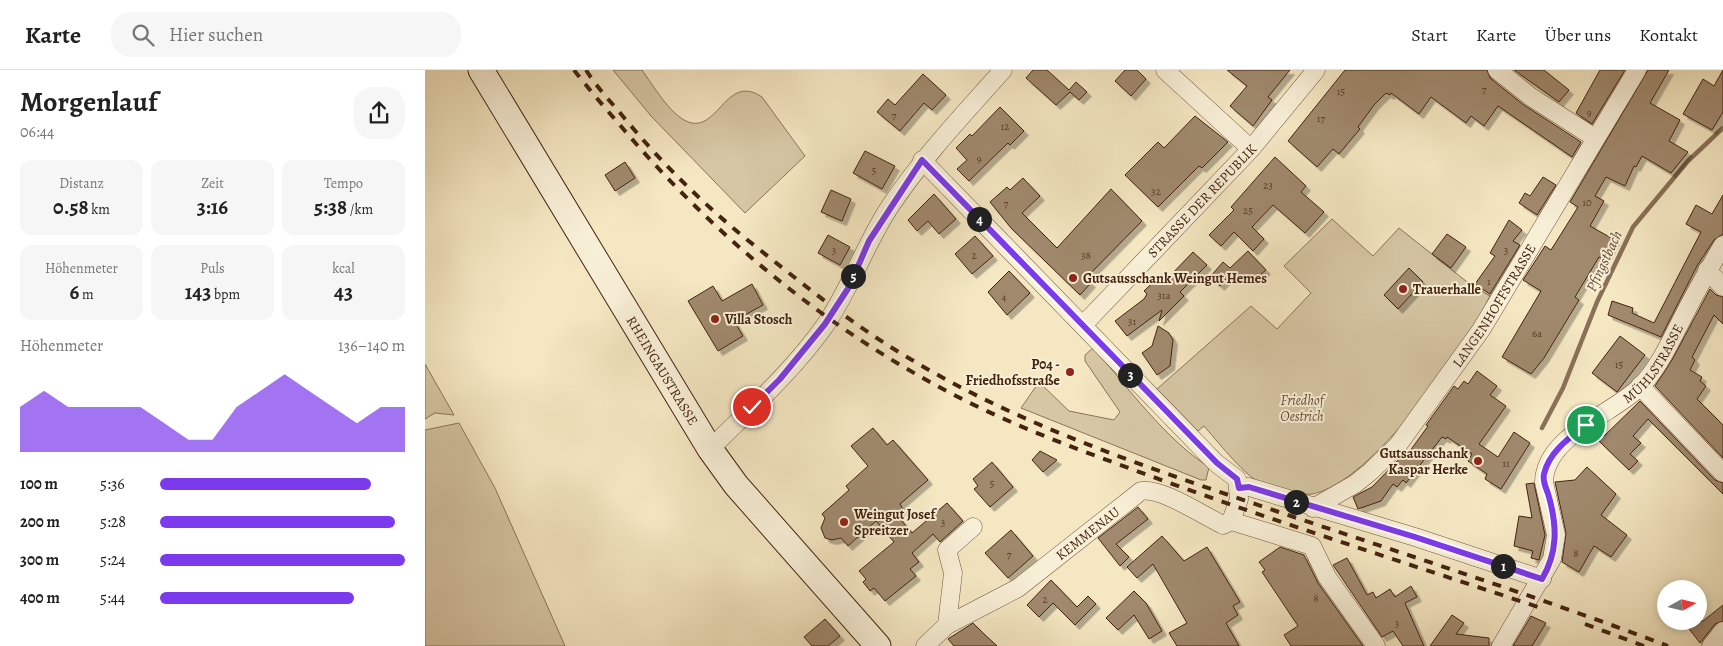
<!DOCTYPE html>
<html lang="de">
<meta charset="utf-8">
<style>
:root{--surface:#fff;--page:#f6f6f6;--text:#222;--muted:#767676;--line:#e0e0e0;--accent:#7c3aed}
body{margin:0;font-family:Alegreya,serif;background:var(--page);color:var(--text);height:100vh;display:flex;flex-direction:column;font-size:19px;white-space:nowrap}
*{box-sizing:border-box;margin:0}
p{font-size:16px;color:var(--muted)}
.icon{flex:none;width:28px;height:28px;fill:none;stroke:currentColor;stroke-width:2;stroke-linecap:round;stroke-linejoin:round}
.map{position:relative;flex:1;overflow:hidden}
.side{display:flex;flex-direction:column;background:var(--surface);width:425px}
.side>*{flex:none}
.needle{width:32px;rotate:82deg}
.fabs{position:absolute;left:1232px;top:510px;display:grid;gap:10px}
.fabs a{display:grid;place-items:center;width:50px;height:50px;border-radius:50%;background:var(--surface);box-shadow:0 2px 8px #0003;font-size:25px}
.pin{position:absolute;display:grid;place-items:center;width:42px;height:42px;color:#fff;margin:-21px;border:2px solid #fff;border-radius:50%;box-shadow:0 1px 5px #0007}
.km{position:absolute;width:25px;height:25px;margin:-12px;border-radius:50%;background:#222;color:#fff;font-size:14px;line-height:25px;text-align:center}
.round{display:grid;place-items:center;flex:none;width:52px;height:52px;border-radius:20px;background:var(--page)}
.summary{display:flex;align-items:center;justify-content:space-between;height:85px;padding:0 20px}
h1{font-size:28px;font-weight:700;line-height:38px}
.stats{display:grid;grid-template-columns:repeat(3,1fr);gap:8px;height:85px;padding:5px 20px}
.stats div{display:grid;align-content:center;border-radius:12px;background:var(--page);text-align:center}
.stats b{font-size:21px;font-weight:700}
.stats small{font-size:14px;font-weight:400}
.stats p{font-size:14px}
.chart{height:140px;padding:10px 20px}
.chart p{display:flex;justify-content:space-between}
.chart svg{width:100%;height:90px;margin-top:5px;fill:var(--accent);opacity:.7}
ul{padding:0 20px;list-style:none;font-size:16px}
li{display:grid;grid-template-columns:80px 60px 1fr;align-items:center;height:38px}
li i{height:12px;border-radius:6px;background:var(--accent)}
header{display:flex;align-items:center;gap:30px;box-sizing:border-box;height:70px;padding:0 25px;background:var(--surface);border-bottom:1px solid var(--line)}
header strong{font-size:24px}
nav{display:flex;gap:28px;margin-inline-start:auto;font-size:18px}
.search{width:350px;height:45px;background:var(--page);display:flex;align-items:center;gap:12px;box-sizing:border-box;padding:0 18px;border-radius:20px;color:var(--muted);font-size:19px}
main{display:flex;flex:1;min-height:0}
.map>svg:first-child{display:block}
.green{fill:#d6c6a4;stroke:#8d745a}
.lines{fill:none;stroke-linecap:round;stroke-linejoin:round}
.stream{stroke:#8a7056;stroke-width:4.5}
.building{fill:#a0896d;stroke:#442310;filter:url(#shadow)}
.minor-casing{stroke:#70543c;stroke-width:19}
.secondary-casing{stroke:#442310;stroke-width:27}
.minor{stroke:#f8efd7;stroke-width:18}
.secondary{stroke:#f8efd7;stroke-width:25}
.rail{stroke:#442310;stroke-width:4;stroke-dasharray:9 9;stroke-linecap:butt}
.route-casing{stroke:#fff;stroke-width:10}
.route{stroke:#7c3aed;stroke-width:6}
.poi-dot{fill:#8f2418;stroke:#f8efd7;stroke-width:2}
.labels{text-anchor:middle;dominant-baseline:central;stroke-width:4;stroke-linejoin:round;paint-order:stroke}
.number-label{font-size:11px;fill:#5b3c27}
.street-label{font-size:14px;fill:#442310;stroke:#f8efd7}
.poi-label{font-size:14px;font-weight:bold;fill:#442310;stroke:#f8efd7;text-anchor:start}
.park-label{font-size:14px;font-style:italic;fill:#684c35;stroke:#f8efd7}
.water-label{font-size:15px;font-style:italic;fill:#674a33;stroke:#f8efd7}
</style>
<header>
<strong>Karte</strong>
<div class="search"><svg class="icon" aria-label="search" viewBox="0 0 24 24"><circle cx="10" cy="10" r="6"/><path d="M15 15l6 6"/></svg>Hier suchen</div>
<nav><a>Start</a><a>Karte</a><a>Über uns</a><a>Kontakt</a></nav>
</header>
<main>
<section class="side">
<div class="summary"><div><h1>Morgenlauf</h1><p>06:44</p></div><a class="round"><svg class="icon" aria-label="share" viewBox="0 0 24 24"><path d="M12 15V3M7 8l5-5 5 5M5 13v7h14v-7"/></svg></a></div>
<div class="stats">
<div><p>Distanz</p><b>0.58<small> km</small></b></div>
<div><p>Zeit</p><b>3:16</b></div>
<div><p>Tempo</p><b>5:38<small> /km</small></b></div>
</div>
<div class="stats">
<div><p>Höhenmeter</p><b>6<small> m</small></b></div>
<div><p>Puls</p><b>143<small> bpm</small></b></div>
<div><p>kcal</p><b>43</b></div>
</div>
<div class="chart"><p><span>Höhenmeter</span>136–140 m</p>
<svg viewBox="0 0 160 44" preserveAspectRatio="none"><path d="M0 44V22L10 14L20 22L30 22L40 22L50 22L60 30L70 38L80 38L90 22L100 14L110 6L120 14L130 22L140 30L150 22L160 22V44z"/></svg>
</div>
<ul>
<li><b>100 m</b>5:36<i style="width:86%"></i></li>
<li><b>200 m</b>5:28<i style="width:96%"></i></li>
<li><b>300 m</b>5:24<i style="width:100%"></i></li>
<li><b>400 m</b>5:44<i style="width:79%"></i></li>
</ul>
</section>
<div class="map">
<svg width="1298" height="576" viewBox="0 0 1298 576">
<defs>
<filter id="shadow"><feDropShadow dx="4.5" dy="4.5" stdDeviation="0" flood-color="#0004"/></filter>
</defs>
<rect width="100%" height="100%" fill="#f4e7c2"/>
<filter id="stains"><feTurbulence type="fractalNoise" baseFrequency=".004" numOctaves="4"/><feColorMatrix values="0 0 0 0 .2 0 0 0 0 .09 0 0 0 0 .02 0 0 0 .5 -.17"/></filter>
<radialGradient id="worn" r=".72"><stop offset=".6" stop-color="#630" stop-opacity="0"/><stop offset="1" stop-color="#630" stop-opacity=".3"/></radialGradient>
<path class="green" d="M188 0H217C227 14 245 44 261 51 293 66 300 2 337 27L380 86 320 143 226 46Z
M907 149 948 186 974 158 1046 215 1065 226C1039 279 947 413 887 424 876 426 843 416 832 411 818 403 791 370 779 356L773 361 732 319 826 236 852 259 886 223 859 196Z
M668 278C703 317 740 369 784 397L781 410H776L596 338 614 312 644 341 689 350 695 342 660 291V285Z
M0 294 29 345 10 343 0 349Z
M34 353 70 418 140 576H0V360Z"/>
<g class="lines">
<path class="stream" d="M1117 358 1138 318 1172 232 1208 157 1263 91 1298 58"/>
</g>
<path class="building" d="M608 0H622L644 20 651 12 662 22 654 30 645 22 631 35 601 8Z
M700 0H712L721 9 706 26 690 11Z
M802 0H865L843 27 847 30 828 56 805 36 822 16Z
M920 0H1062L1065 8 1099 35 1156 72 1147 87 1073 36 1059 56 1046 46 1041 53 1006 27 994 44 966 23 965 25 961 23 949 35 933 57 935 59 914 84 908 79 892 97 863 71Z
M1089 0H1119L1144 20 1134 32Z
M1175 0H1200L1167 54 1151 43Z
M1223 0H1244L1225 33 1255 50 1244 71 1263 82 1246 103 1217 86 1211 97 1209 96 1200 116 1181 107 1170 126 1179 131 1165 156 1190 170 1179 190 1174 187 1150 227 1154 230 1119 288 1106 304 1077 287 1116 221 1098 210 1120 176 1126 180 1153 137 1145 132Z
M1298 0V42L1287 60 1258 44 1278 9 1289 16Z
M498 4 521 25 507 40 499 33 475 61 452 42 463 29 470 35Z
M575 37 599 61 585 75 583 73 544 111 532 99 542 90 531 78 545 64 547 66Z
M770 46 803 72 777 98 774 96 733 137 700 105 733 72 739 78Z
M440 81 470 96 457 119 428 103Z
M850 87 881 116 876 122 899 142 880 163 848 135 827 157 839 169 828 181 809 162 796 176 784 165 809 140 806 137Z
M200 92 210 108 190 121 180 105Z
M1118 107 1131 115 1112 145 1094 133 1100 123 1105 126Z
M598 108 615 126 597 143 632 178 686 119 717 151 661 208 666 213 655 225 586 158 565 132 582 117 585 120Z
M406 120 426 129 417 151 396 142Z
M509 124 531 149 514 164 503 151 492 161 483 150Z
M1298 125V164L1289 170 1272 196 1236 267 1183 245 1187 231 1208 238 1207 243 1229 253 1276 162 1261 154 1271 135 1287 144Z
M1084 150 1097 160 1088 171 1095 175 1065 224 1050 214 1070 186 1065 183Z
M1022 164 1041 177 1026 198 1007 184Z
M403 165 425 177 415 195 393 183Z
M550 166 568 186 547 204 530 184Z
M823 181 841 200 829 210 823 204 817 210 808 201 795 216 785 207 798 192 805 198Z
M768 182 782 195 755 222 759 226 734 251 737 240 702 266 690 251 719 229 722 224 719 221 737 204 742 209Z
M984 198 998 212 973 239 959 225Z
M584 201 605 223 582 245 563 222Z
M327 214 338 235 309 251 318 266 293 281 263 231 288 216 297 231Z
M1285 219 1291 225 1298 227V254L1289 245 1267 287 1270 290 1265 300 1277 307 1275 311 1281 316 1272 329 1298 355V388L1230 316 1247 290Z
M733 256 744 263 748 270 745 296 732 305 717 283 727 276Z
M1195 266 1220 285 1192 322 1167 303Z
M1052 301 1072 316 1065 325 1081 336 1054 374 1073 387 1089 362 1105 373 1076 419 1060 409 1062 404 1043 391 1047 384 1022 367 1021 369 1017 367 981 413 978 410 972 417 968 414 956 431 933 439 928 427 947 417 980 383 982 385 1003 356 1001 355 1029 316 1033 319 1039 311 1043 314Z
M1215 331 1290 410 1298 413V424L1223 349 1208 366 1216 373 1205 384 1213 391 1204 400 1174 371Z
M448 358 462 375 468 370 503 410 475 434 478 439 472 445 487 463 522 433 538 451 515 472 508 464 487 483 494 492 485 499 491 506 460 531 449 518 445 521 438 512 441 509 434 501 469 472 451 451 423 476 416 468 407 470 400 468 396 458 400 448 397 444 424 420 421 416 443 396 426 376Z
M615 381 632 390 618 402 607 390Z
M567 392 588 417 565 437 549 419 553 416 548 409Z
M1162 397 1191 424 1176 445 1202 465 1186 487 1169 476 1154 502 1137 492 1141 463 1130 412 1150 410Z
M1109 413 1120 465 1114 490 1106 488 1108 481 1089 476 1094 446 1107 448 1101 414Z
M713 437 723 449 691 474 704 487 695 496 673 468Z
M586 460 608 486 583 508 560 483Z
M737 466 759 491 782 477 815 532 808 536 813 545 801 553 814 576H752L744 563 762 553 728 494 712 508 702 497Z
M855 477 879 485 893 513 938 576H866L859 565 873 556 837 502 840 500 834 492Z
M922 488 942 525 948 522 951 528 965 519 970 527 986 516 992 527 980 533 999 576H978L968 561 957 567 908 495Z
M626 510 652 537 663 526 671 534 650 555 628 533 614 547 602 535Z
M709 521 721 533 737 561 724 569 709 545 693 560 681 548Z
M1298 535V551L1290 554 1275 573 1258 551H1278Z
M1027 545 1039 553 1031 564 1064 568V576H1005Z
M1106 546 1121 553 1107 576H1088Z
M400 549 415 566 403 576H387L379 567Z
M548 553 558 563 572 576H529L523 569Z"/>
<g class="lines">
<defs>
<g id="minor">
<path d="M740 0 826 79"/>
<path d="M1072 0 1106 27 1170 68"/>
<path d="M497 90 791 393 812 409 814 429 806 451"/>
<path d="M1282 200 1298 217"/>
<path id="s1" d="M658 255 826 79 891 0"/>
<path d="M1215 316 1298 403"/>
<path d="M285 379C325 339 368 301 401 254 426 217 440 175 464 138 497 88 538 45 578 0"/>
<path d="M814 418 824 417 990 467 1117 509"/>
<path id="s2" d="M888 438 930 414 945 402 973 375 1056 260 1212 0"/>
<path d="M806 451 887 476 902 507 951 576"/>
<path d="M522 555 528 503 522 480 548 457"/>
<path id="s3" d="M500 576 522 555 593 518 716 421C736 417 779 446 798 455L806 451"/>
<path id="s4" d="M1076 576 1127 489 1131 465 1119 412C1120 366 1188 344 1216 316 1234 297 1244 274 1256 251 1269 225 1283 200 1298 175"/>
<path d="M1286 576 1298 561"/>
</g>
<g id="secondary">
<path id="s5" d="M56 0 285 379 311 415 453 576"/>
</g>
</defs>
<use href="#minor" class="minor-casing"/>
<use href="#secondary" class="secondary-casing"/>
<use href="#minor" class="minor"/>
<use href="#secondary" class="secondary"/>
<path class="rail" d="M149 0C165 21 183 41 200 61 296 173 412 267 545 333 608 364 674 387 739 411 864 456 990 496 1116 538
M161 0C171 16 184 30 196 44 238 95 283 139 335 180 384 219 432 258 487 290 600 358 727 399 851 441 982 485 1114 527 1243 576
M1160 554 1219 576"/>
</g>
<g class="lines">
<defs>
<path id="route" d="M327 337 355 309 400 254 424 217 444 171 497 90 792 393 812 409 814 418 824 417 990 467 1117 509C1133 482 1132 456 1124 427 1122 419 1117 412 1119 404 1124 382 1144 368 1161 355"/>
</defs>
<use href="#route" class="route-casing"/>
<use href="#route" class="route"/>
</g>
<g class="poi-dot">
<circle cx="648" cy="208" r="5"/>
<circle cx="978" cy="219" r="5"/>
<circle cx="290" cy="249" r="5"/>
<circle cx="645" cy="302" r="5"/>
<circle cx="1053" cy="391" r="5"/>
<circle cx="419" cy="452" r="5"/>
</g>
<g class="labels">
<g class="number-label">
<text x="1059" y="19">7</text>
<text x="916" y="21">15</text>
<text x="1164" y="42">9</text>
<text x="469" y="45">7</text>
<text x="896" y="48">17</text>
<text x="580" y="56">12</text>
<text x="554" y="88">9</text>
<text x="449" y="100">5</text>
<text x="843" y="115">23</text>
<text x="731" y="121">32</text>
<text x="1162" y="132">10</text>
<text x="581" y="133">7</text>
<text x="823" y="140">25</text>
<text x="409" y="180">3</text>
<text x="1081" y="180">3</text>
<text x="549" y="185">2</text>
<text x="661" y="185">38</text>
<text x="1064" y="211">1</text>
<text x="739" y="225">31a</text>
<text x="579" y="227">4</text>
<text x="707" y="251">31</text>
<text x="1112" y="263">6a</text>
<text x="1194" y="294">15</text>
<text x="1081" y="393">11</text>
<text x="567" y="413">5</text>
<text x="518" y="452">3</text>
<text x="1151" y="483">8</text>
<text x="584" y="484">7</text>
<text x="891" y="528">8</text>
<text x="620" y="529">2</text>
<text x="972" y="553">3</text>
</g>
<g class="street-label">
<text stroke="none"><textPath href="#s1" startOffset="172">STRASSE DER REPUBLIK</textPath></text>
<text stroke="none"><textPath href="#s2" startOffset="276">LANGENHOFFSTRASSE</textPath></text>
<text stroke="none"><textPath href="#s4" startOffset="346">MÜHLSTRASSE</textPath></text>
<text stroke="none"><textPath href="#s5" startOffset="351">RHEINGAUSTRASSE</textPath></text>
<text stroke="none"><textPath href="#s3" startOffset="199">KEMMENAU</textPath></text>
</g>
<g class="poi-label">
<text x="658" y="208">Gutsausschank Weingut Hemes</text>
<text x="988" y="219">Trauerhalle</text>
<text x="300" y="249">Villa Stosch</text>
<text x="635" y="294" text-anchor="end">P04 -<tspan x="635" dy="16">Friedhofsstraße</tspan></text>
<text x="1043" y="383" text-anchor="end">Gutsausschank<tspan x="1043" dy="16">Kaspar Herke</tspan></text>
<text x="429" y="444">Weingut Josef<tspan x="429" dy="16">Spreitzer</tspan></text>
</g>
<g class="park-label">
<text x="877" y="330">Friedhof<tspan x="877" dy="16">Oestrich</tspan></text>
</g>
<g class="water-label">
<text transform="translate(1179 191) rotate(-65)">Pfingstbach</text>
</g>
</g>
<rect width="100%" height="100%" filter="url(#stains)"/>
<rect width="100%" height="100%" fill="url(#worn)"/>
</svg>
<div class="fabs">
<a><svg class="needle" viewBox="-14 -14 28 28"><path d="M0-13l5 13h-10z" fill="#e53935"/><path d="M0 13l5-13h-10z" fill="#767676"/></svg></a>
</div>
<div class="pin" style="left:1161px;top:355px;background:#1e9e55"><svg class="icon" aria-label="arrive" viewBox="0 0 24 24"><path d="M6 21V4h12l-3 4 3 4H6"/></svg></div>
<div class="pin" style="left:327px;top:337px;background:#d93025"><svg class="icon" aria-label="check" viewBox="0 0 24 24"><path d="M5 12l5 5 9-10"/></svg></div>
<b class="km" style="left:1078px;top:496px">1</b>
<b class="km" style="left:871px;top:432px">2</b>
<b class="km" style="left:705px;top:305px">3</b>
<b class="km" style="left:554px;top:149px">4</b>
<b class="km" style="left:428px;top:206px">5</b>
</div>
</main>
